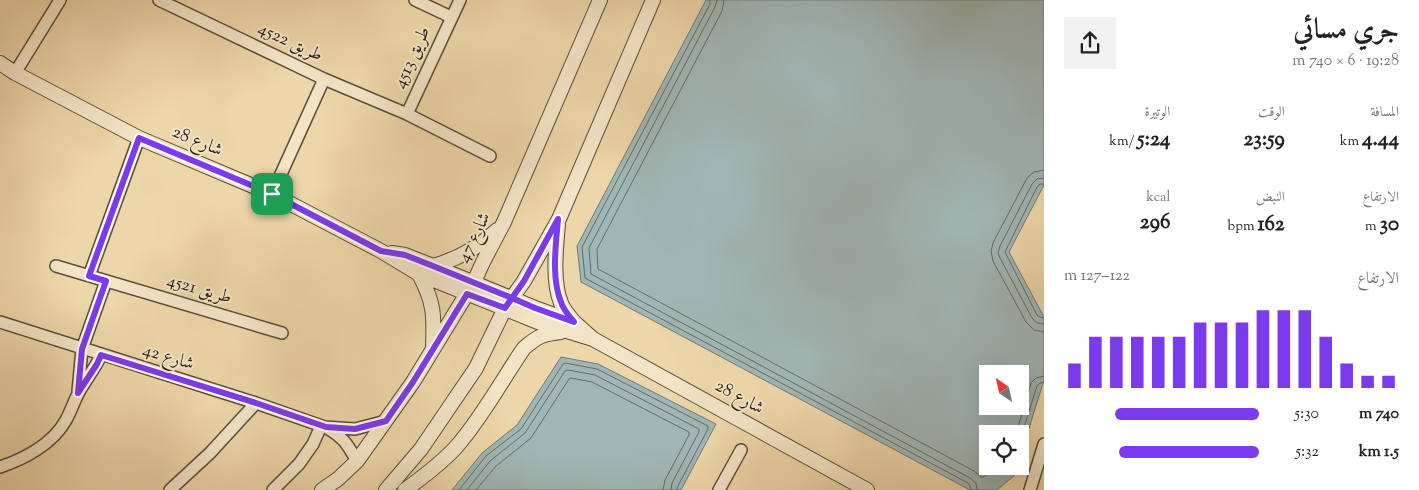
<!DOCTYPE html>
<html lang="ar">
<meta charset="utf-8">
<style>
:root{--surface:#fff;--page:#f2f2f2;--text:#222;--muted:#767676;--accent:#7c3aed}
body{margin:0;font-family:"Sorts Mill Goudy",Amiri,serif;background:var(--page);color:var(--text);direction:rtl;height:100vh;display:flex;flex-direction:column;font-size:19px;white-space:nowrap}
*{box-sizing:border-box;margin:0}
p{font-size:16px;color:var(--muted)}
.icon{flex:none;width:28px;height:28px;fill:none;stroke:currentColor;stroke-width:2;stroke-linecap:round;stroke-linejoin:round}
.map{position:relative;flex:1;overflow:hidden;direction:ltr}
.drawer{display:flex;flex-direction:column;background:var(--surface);width:375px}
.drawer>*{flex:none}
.needle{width:32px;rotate:326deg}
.controls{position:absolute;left:979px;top:365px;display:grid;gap:10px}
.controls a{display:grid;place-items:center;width:50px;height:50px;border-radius:0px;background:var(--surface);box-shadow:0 5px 20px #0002;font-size:25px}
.pin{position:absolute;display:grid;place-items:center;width:42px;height:42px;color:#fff;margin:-21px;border-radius:10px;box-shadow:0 2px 8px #0006}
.round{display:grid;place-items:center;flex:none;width:52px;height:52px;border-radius:0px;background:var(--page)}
.summary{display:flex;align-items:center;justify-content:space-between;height:85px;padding:0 20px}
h1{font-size:28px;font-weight:700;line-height:38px}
.figures{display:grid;grid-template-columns:repeat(3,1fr);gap:8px;height:85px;padding:5px 20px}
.figures div{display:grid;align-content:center}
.figures b{font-size:21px;font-weight:700}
.figures small{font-size:14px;font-weight:400}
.figures p{font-size:14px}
.chart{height:140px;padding:10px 20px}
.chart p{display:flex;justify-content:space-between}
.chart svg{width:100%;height:90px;margin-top:5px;stroke:var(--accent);stroke-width:6}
ul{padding:0 20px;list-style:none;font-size:16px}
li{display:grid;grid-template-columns:80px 60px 1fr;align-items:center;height:38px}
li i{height:12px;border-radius:6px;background:var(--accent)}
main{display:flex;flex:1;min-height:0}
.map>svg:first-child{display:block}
.water{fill:#a0b6b5;stroke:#707a75;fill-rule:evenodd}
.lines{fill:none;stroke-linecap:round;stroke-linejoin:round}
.shore{stroke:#646b66;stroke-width:1}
.minor-casing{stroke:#5a4e3b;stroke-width:14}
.tertiary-casing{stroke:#5a4e3b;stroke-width:16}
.minor{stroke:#f3e4c7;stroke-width:11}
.tertiary{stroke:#f3e4c7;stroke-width:14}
.route-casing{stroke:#fff;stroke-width:10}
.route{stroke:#7c3aed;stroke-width:6}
.labels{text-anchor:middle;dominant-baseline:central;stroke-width:4;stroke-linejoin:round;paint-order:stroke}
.street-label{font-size:18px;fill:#292016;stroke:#f3e4c7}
</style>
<main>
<section class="drawer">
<div class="summary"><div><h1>جري مسائي</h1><p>19:28 · 6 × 740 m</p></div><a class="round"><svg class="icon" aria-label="share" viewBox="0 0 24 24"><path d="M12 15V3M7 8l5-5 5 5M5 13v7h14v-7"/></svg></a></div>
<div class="figures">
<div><p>المسافة</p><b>4.44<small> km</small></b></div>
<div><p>الوقت</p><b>23:59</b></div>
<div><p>الوتيرة</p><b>5:24<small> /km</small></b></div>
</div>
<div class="figures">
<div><p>الارتفاع</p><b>30<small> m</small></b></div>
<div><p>النبض</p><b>162<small> bpm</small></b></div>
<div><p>kcal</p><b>296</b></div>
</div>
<div class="chart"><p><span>الارتفاع</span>122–127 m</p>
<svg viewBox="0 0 160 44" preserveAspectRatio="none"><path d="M5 44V32M15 44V19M25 44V19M35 44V19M45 44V19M55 44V19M65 44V12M75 44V12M85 44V12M95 44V6M105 44V6M115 44V6M125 44V19M135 44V32M145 44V38M155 44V38"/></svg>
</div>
<ul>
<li><b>740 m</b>5:30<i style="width:74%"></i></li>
<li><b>1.5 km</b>5:32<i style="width:72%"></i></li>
</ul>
</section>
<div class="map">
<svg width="1044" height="490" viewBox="0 0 1044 490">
<rect width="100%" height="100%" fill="#edd6a9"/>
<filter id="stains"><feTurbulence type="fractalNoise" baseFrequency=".004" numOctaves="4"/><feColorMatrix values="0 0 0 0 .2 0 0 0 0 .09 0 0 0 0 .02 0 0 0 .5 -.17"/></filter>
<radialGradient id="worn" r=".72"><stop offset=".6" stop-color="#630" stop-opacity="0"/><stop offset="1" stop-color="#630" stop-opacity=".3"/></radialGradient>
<path class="water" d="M706 0H1044V185L1009 252 1044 317V380L1020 457V434H988V466H1017L1015 475 997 490H970L581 282 577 246ZM988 374H1020V406H988Z
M561 357 598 364 716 424 681 490H452L482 453 517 425Z"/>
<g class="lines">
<path class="shore" d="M710 0V4L582 247 585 278 968 483 970 486 971 490
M717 0 715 7 589 248 591 274 970 478 976 483 977 490
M724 0 722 11 597 249 598 269 974 471 981 477H984L996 466
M1044 170 1034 172 1027 178 993 243 991 251 993 261 1026 322 1034 330 1044 332
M1044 178 1037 179 1032 184 1000 246 998 253 1000 258 1032 318 1037 323 1044 324
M1044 184H1040L1037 187 1005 252 1037 315 1040 317 1044 318
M1016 434 1031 383 1036 378 1044 376
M1020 440 1037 386 1040 383 1044 382
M459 490 486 456 521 429 563 364 565 363 597 369 708 426V429L678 486 677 490
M467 490 490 461 525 433 565 371 568 370 595 375 699 429V432L672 483 671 490
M476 490 496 466 531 438 569 379 571 378 592 382 689 432V435L665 480 663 490"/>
<defs>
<path id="minor" d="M159 0 324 79 407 114 490 156
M415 0 451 17
M15 73 60 0
M407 114 460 0
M272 194 324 79
M56 266 282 333
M89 276 139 138
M0 322 256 403 325 427 355 429 386 421
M78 391 82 349 106 281
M327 428C344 438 347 444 357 461
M0 467C24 459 53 444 66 420 71 411 74 401 79 392 86 379 95 369 101 355
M170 490 210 453 256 403
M273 490 299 464 313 444 321 426
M719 490 741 450
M1030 490 1044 444"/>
<path id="tertiary" d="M0 63 15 73 139 138 272 194 381 251 419 274 538 322 593 339
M558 225C556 248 552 281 561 303 563 309 569 316 574 322
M392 253 405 255 433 266 535 308 574 322 593 339 867 490
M433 266C458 259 478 248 497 230
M419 274C435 304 434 316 433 348
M322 490 338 479 357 461 413 382 474 282 483 262 504 222 600 0
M386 490 421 449 476 368 505 308 524 281 559 219 653 0
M405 490C423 477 442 463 457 446 483 416 502 380 524 348 538 336 543 334 561 332"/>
</defs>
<use href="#minor" class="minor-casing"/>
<use href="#tertiary" class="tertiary-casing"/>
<use href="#minor" class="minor"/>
<use href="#tertiary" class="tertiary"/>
</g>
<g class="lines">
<defs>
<path id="route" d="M272 194 139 138 89 276 106 281 82 349 78 393 97 364 101 355 256 403 326 427 355 429 386 421 413 382 467 294 505 308 512 298 535 308 574 322C569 316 563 309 561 302 551 278 556 244 558 219L524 281 512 298 433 266 405 255 381 251 272 194"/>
</defs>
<use href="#route" class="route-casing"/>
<use href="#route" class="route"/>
</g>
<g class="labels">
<g class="street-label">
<text transform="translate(290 43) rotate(25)">طريق 4522</text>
<text transform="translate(413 58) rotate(-66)">طريق 4513</text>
<text transform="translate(197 142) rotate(23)">شارع 28</text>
<text transform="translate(475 238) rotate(-64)">شارع 47</text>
<text transform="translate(199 290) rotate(16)">طريق 4521</text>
<text transform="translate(168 358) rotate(17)">شارع 42</text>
<text transform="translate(739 398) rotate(29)">شارع 28</text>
</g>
</g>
<rect width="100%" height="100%" filter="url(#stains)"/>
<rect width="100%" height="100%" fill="url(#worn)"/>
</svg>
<div class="controls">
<a><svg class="needle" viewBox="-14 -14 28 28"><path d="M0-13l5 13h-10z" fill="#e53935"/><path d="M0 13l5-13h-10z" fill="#767676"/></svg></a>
<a><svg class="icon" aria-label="locate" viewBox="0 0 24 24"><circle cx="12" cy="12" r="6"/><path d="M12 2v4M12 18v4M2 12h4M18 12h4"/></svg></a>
</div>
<div class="pin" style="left:272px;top:194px;background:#1e9e55"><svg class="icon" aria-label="arrive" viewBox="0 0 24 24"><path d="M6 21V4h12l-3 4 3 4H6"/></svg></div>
</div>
</main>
